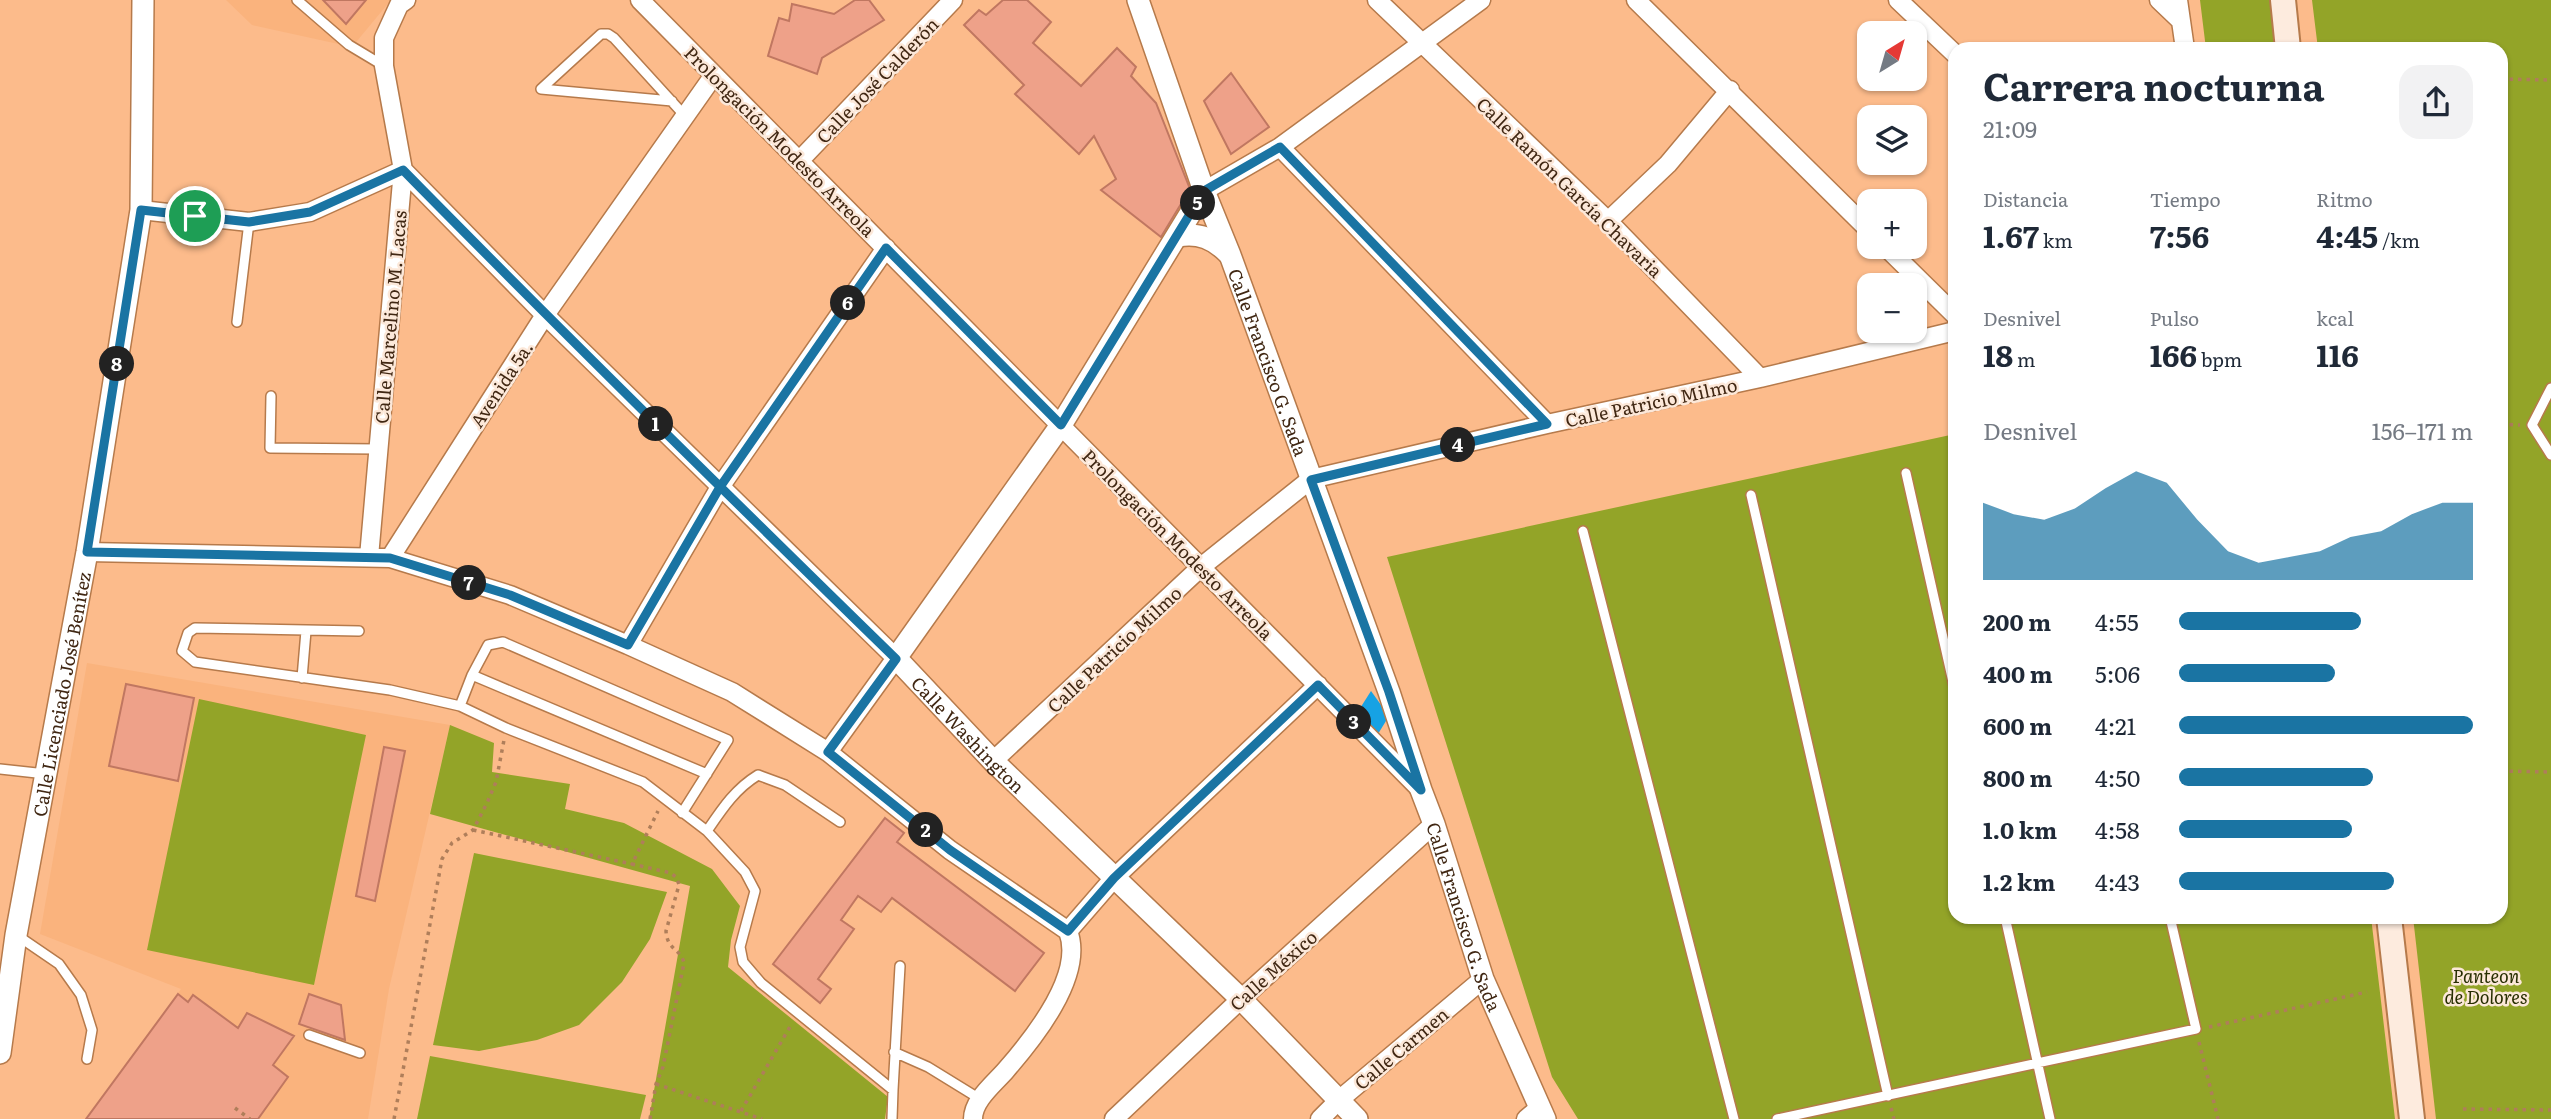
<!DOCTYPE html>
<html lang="es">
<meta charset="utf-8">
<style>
:root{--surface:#fff;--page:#f2f2f3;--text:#1f2937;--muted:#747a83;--accent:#1a74a3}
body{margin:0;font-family:Literata,serif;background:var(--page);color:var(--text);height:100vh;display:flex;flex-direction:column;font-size:26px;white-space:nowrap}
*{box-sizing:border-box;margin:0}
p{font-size:23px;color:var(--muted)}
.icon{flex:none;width:38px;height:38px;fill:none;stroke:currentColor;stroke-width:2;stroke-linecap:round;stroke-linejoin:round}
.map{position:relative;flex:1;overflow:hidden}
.sheet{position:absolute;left:1948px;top:42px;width:560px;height:882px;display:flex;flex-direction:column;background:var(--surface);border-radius:21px;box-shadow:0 2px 5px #0004}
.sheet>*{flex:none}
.needle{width:46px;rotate:37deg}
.controls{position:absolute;left:1857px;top:21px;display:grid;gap:14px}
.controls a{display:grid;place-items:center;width:70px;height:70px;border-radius:14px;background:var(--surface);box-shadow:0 2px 5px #0004;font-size:35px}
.pin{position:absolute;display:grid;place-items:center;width:60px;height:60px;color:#fff;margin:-30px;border:4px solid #fff;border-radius:50%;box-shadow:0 2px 7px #0007}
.km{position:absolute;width:35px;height:35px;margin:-18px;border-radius:50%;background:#222;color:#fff;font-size:19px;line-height:35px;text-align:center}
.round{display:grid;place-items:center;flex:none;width:74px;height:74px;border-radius:21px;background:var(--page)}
.headline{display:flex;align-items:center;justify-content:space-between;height:119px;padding:0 35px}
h1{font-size:38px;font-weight:700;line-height:52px}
.stats{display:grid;grid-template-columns:repeat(3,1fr);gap:10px;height:119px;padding:7px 35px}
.stats div{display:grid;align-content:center}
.stats b{font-size:30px;font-weight:700}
.stats small{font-size:19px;font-weight:400}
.stats p{font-size:19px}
.chart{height:196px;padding:14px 35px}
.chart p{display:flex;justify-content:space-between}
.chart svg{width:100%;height:126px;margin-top:7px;fill:var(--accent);opacity:.7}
ul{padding:0 35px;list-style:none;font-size:23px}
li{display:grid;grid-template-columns:112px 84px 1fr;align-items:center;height:52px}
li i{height:18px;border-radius:9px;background:var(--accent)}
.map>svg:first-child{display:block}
.built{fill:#fab37d}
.green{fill:#93a428}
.water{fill:#16a2e4}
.building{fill:#eea189;stroke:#c07761;stroke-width:2}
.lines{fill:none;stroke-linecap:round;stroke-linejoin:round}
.service-casing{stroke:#b67a4b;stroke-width:12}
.minor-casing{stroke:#b67a4b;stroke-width:21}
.tertiary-casing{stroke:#b67a4b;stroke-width:24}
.secondary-casing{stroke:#b67a4b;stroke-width:28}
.path{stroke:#af7e5a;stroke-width:3.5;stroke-dasharray:3.5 5;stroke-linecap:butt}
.service{stroke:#fff;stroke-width:9}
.minor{stroke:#fff;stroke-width:18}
.tertiary{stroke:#fff;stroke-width:21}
.secondary{stroke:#fdebde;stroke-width:24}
.route-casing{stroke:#fff;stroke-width:14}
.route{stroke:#1a74a3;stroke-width:9}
.labels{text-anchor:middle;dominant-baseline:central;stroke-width:5;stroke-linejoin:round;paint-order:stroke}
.street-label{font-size:18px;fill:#402713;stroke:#fce8d9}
.park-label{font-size:18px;font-style:italic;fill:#272e00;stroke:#fce8d9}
</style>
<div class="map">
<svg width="2551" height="1119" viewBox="0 0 2551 1119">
<rect width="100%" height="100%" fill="#fcbb8b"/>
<path class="built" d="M226 0H391L352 47 252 25Z
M87 663 450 725 389 989 368 1119H86L181 989 40 934Z"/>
<path class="green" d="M2200 0H2273L2278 49H2206Z
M2312 0H2551V1119H2436L2413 917H2501V49H2318Z
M1955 434V917H2371L2395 1119H1578L1552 1077 1387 557Z
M199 699 366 735 314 985 147 950Z
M450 725 494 743 492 772 570 784 565 809 624 823 712 869 740 906 731 940 728 967 888 1097 885 1119H649L690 886 430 814Z
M474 853 667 892 650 939 622 982 579 1025 537 1040 479 1051 433 1045Z
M430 1056 646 1095 640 1119H417Z"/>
<path class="water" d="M1371 691 1389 716 1378 734 1357 713Z"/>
<path class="building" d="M323 0H366L346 24Z
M855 0H869L884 20 822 58 817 74 768 56 779 18 789 21 792 4 834 14Z
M1003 0H1027L1051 22 1033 43 1081 86 1117 48 1136 67 1131 76 1156 103 1190 189 1161 237 1101 190 1116 179 1094 136 1079 154 1015 94 1024 85 964 25 979 10 986 15Z
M1231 73 1269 127 1231 154 1204 101Z
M126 684 194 698 178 781 109 766Z
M384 747 405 751 375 901 356 896Z
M885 818 904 833 897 842 1044 953 1015 991 892 898 881 912 858 896 841 920 854 929 818 979 831 989 820 1003 773 964Z
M178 994 188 1002 193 995 238 1028 247 1013 294 1036 273 1065 288 1077 258 1119H86Z
M309 994 341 1005 345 1040 299 1024Z"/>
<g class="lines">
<defs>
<path id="service" d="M297 0 349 45 384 66
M672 101 541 89 601 34H608L614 38 685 116
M237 322 249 222
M2551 388 2532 425 2551 455
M271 396 270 448 377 449
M1906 473 1955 691
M1751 495 1888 1096
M1583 531 1734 1119
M359 631 195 628 188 633 182 651 195 662 390 690 460 706
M472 675 707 774
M302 678 306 631
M0 769 46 774
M682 813 728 740 503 642 488 645 472 675 460 706 506 728 643 782 707 831 745 872 755 891 740 947 743 962 761 983 893 1090 892 1119
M707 831C722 809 735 789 758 775L785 785 840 822
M2005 917 2050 1119
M18 936 59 964 81 995 92 1030 87 1059
M309 1035 360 1053
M894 1052 928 1067 980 1099
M893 1090 900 966
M1777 1119 2196 1029 2170 917"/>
<path id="minor" d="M640 0 1421 790
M1377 0 1608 221 1760 378
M1636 0 1869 230
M1898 0 1955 54
M2159 0 2181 21
M2178 0 2185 49
M1280 147 1547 424
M800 160 953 0
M1204 191 1280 147 1481 0
M141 210 249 222 310 212 403 170 545 315 896 658 828 752
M1608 221 1668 164 1730 90
M1886 247 1955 315
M87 552 390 558 510 595 628 645 732 692 828 752 950 850 1068 931C1085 975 1033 1039 1006 1070 994 1084 973 1100 973 1119
M369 557 403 170 384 66V38L399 5 406 0
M390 558 545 315 714 75
M628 645 720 487 886 248
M993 761 1201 567 1311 479 1547 424 1760 378 1955 331
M1068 931 1114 878 1318 685
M1114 1119 1241 999 1434 824
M1320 1119 1339 1100 1483 979
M1526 1119 1539 1108"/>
<g id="tertiary">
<path id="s1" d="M1138 0 1204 191 1230 255 1389 692 1421 790 1434 824 1483 979 1545 1119"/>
<path id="s2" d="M1204 191 1061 425 896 658 993 761 1241 999 1357 1119"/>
<path d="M1178 236C1199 232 1214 239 1229 254"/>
<path id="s3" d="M0 1053 16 935 87 552 141 210 143 0"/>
</g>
<path id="secondary" d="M2283 0 2288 49
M2389 917 2412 1119"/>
</defs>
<use href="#service" class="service-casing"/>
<use href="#minor" class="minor-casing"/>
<use href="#tertiary" class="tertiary-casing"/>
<use href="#secondary" class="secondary-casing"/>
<path class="path" d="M2501 79 2551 80
M2501 424 2520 425
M2501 771 2551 772
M473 830 632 864
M2209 1027 2367 992
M2199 1042 2218 1119
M656 1084 762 1119
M235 1108 250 1119
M1891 1108 1894 1119
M2463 1109 2551 1110
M741 1111 791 1025
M394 1119 442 859 452 843 473 830 487 803 496 782 504 740
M650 1119 656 1084 663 1067 684 963C681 949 667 950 666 931L679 885 677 878 671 873 632 864 658 811"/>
<use href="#service" class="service"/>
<use href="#minor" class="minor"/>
<use href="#tertiary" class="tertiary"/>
<use href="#secondary" class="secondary"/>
</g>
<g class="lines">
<defs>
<path id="route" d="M195 216 249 222 310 212 403 170C565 335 730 497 896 659L828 752 950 850 1068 931 1114 878 1318 685 1421 790 1389 692 1311 480 1547 424 1280 147 1204 191 1061 425 886 248 720 487 628 645 510 595 390 558 87 552 141 210 195 216"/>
</defs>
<use href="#route" class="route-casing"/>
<use href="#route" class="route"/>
</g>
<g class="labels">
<g class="street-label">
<text transform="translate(877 80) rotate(-46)">Calle José Calderón</text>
<text transform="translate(780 141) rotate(45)">Prolongación Modesto Arreola</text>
<text transform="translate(1570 187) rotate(44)">Calle Ramón García Chavaria</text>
<text transform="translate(390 317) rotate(-85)">Calle Marcelino M. Lacas</text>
<text stroke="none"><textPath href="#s1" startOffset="385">Calle Francisco G. Sada</textPath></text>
<text transform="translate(501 384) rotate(-57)">Avenida 5a.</text>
<text transform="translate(1651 402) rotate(-12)">Calle Patricio Milmo</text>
<text transform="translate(1178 544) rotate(45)">Prolongación Modesto Arreola</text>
<text transform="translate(1114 649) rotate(-43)">Calle Patricio Milmo</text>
<text stroke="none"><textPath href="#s3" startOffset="364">Calle Licenciado José Benítez</textPath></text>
<text stroke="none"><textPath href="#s2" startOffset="665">Calle Washington</textPath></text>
<text stroke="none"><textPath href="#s1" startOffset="973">Calle Francisco G. Sada</textPath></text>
<text transform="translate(1273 970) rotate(-42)">Calle México</text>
<text transform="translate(1401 1048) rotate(-40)">Calle Carmen</text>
</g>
<g class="park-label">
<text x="2486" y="975">Panteon<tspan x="2486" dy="21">de Dolores</tspan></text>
</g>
</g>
</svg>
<div class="controls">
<a><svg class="needle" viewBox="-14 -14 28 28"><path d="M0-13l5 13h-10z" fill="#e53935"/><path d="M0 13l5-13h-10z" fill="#747a83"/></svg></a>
<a><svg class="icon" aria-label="layers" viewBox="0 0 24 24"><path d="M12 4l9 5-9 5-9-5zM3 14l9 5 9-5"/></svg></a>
<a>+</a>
<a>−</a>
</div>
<div class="pin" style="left:195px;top:216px;background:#1e9e55"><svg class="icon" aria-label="arrive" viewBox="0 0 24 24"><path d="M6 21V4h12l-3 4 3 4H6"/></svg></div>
<b class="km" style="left:656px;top:424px">1</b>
<b class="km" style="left:926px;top:830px">2</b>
<b class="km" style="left:1354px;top:722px">3</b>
<b class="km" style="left:1458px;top:445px">4</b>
<b class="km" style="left:1198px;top:203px">5</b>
<b class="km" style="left:848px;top:303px">6</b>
<b class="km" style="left:469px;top:583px">7</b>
<b class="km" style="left:117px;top:364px">8</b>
<section class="sheet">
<div class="headline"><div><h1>Carrera nocturna</h1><p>21:09</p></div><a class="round"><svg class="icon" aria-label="share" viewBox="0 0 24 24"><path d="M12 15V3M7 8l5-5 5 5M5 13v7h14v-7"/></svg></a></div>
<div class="stats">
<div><p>Distancia</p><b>1.67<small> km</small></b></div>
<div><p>Tiempo</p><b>7:56</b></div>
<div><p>Ritmo</p><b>4:45<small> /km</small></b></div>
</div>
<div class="stats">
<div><p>Desnivel</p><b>18<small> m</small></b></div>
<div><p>Pulso</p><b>166<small> bpm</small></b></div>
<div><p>kcal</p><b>116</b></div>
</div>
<div class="chart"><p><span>Desnivel</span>156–171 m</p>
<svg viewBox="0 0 160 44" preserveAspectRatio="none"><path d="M0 44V17L10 21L20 23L30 19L40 12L50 6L60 10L70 23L80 34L90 38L100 36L110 34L120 29L130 27L140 21L150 17L160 17V44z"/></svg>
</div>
<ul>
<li><b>200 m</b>4:55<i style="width:62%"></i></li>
<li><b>400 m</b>5:06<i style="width:53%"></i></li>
<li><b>600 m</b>4:21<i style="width:100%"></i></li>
<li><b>800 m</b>4:50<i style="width:66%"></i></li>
<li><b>1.0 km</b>4:58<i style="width:59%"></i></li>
<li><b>1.2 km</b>4:43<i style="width:73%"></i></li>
</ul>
</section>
</div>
